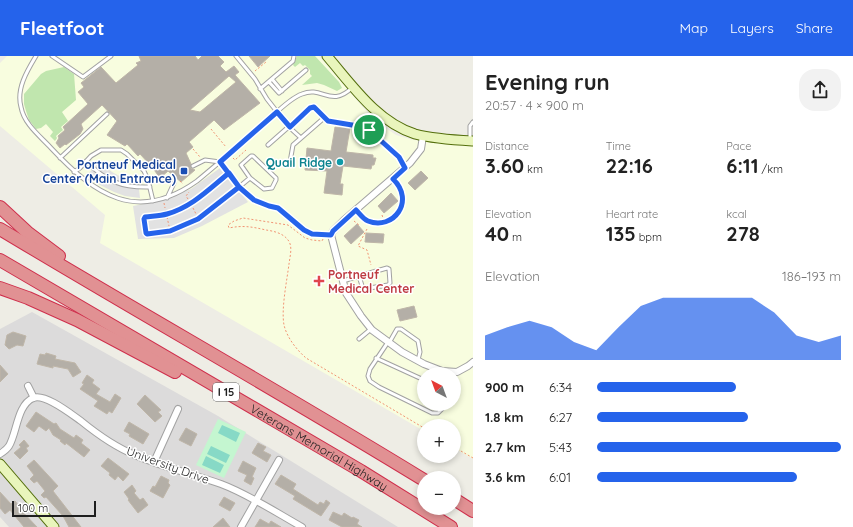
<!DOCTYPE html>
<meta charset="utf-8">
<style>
:root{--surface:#fff;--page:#f2f2f2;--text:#222;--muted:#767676;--accent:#2563eb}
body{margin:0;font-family:Quicksand,sans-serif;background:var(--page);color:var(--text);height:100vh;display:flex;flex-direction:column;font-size:15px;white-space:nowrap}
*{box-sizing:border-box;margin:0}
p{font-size:13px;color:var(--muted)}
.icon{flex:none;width:22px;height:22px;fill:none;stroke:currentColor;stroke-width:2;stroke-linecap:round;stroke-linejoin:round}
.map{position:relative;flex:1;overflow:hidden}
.panel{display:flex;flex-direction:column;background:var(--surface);width:380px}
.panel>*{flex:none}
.needle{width:26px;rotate:319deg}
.buttons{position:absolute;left:417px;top:311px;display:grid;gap:8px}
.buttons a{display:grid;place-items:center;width:44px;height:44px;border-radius:50%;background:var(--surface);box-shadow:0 2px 6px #0003;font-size:20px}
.scale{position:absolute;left:12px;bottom:10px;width:84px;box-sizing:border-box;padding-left:4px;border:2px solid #1e1e1e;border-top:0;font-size:11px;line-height:14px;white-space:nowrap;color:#1e1e1e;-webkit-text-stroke:3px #fff;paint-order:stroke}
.pin{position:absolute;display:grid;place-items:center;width:34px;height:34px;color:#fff;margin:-17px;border:2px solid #fff;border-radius:50%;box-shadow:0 1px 4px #0007}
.round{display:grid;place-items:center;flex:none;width:42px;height:42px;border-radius:16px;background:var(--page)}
.summary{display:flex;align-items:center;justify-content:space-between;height:68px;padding:0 12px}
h1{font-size:22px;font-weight:700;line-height:30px}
.metrics{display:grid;grid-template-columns:repeat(3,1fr);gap:6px;height:68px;padding:4px 12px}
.metrics div{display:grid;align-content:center}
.metrics b{font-size:20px;font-weight:700}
.metrics small{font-size:11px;font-weight:400}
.metrics p{font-size:11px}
.chart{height:112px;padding:8px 12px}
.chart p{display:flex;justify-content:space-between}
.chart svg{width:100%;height:72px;margin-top:4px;fill:var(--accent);opacity:.7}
ul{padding:0 12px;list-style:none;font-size:13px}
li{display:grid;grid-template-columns:64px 48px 1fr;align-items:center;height:30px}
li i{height:10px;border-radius:5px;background:var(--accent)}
header{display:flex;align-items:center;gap:24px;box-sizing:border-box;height:56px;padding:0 20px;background:var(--accent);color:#fff}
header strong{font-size:19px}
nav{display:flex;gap:22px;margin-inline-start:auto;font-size:14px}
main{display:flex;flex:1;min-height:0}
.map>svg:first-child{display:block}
.residential{fill:#dcdbdb}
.education{fill:#f8fddf;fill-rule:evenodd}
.grass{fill:#c0e6ae}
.park{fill:#c4f6d0}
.pitch{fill:#87d9c6}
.parking{fill:#e2e2e2}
.building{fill:#b4afa7;stroke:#bfb6a8;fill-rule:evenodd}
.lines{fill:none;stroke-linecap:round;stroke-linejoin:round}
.lane-casing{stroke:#a2a2a2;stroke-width:5}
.street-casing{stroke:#a2a2a2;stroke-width:8}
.secondary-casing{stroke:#546f0c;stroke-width:11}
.highway-casing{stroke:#cf2f4c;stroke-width:14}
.path{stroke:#f19473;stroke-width:1;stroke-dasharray:2 2;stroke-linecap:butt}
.lane{stroke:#fff;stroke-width:3}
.street{stroke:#fff;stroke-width:6}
.secondary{stroke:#e9f5bc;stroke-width:9}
.highway{stroke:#e19193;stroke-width:12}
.route-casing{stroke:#fff;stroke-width:8}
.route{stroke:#2563eb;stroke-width:5}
.culture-dot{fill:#0f9aa8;stroke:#fff;stroke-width:1.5}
.transit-dot{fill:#1a4fb4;stroke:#fff;stroke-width:1.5}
.health-dot{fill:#e0444e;stroke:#fff;stroke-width:1.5}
.labels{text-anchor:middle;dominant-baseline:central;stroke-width:3;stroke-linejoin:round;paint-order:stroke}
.shield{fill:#fff;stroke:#626262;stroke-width:1}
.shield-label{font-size:11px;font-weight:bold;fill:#1e1e1e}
.culture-label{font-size:12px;font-weight:bold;fill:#0d838f;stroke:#fff;text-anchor:end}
.transit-label{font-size:12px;font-weight:bold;fill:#164399;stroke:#fff;text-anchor:end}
.health-label{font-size:12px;font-weight:bold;fill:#be3a42;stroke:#fff;text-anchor:start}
.street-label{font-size:12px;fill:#1e1e1e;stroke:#fff}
</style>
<header>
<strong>Fleetfoot</strong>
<nav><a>Map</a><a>Layers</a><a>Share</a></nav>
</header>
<main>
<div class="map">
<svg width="473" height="471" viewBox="0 0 473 471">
<rect width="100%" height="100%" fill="#eeede5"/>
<path class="residential" d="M32 256 218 360 398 471H9L0 461V273Z"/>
<path class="education" d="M7 0H319L374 64 396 79 413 84 473 88V403L454 392V370H424V375L100 187 105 159 0 70V7ZM424 318H454V348H424Z"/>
<path class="grass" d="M297 0H315L339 26 342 32 337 35 324 29 317 27 302 29 312 20 310 18V14L305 9 303 10 300 7 295 11 293 9Z
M64 11 74 18 76 44 62 56 68 65 61 71 63 74 56 80 57 82 55 85 50 80 53 76 46 68 41 72 36 73 29 64 26 55 24 48V38L41 18 46 15Z"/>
<path class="park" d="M218 363 246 376 224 422 196 409Z"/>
<path class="pitch" d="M222 369 240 377 236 386 218 377Z
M211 390 230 399 226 407 207 398Z
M206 400 224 409 220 417 202 409Z"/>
<path class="parking" d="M99 106 112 116 121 121 138 125 140 142 125 140 114 136 100 129 87 119Z
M220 112 248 146 202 170 174 182 138 183 133 150 164 144 191 133Z"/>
<path class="building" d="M139 0H195L198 4 202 0H218L224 6 220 10 226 16 234 10 239 16 235 19 260 47 224 74 214 64 189 86 193 91 186 97 191 108V112L195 114 181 126 168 115 160 122 152 111 140 98 138 100 127 88 125 90 107 79 117 65 102 49 81 68 83 73 80 78 66 89 65 88 60 92 56 87 59 82 58 80 65 74 63 71 88 48 78 36 84 31 81 27 101 11 116 27 138 9 136 7 141 5ZM229 20 236 26 200 56 190 54Z
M249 0H270L258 11Z
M335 71 350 72 346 96 373 99V102H376L374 109H372L371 113 343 110 340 128H343L342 139 324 137 327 115 305 114 307 92 331 95Z
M421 115 428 122 415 134 408 127Z
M391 137 398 145 384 157 378 150Z
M357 168 364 176 351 188 344 180Z
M366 177 384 178 383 187 365 186Z
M414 250 417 261 400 265 397 254Z
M13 276 26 280 23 290 17 289 9 293 5 289 7 279Z
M46 297 56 300 55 303 75 307 81 316 73 321 68 313 53 310V312L37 308 40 298 45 299Z
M0 309 8 318 0 326Z
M87 319 94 324 92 327 100 333 96 338 110 346 115 338 121 342 112 357 109 355 107 358 94 350 98 345 80 333 84 328 82 327Z
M145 339 161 354 158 356 162 360 155 366 137 348Z
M36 356 54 368 56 367 60 373 74 382 76 379 83 384 81 387 90 394 84 401 66 387 65 389 60 385 61 384 53 379 49 372 46 375 39 370 34 376 26 370Z
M129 366 149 378 143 388 129 380 130 378 124 375Z
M186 372 197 378 191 390 179 384Z
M24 384 29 390 26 392 28 395 20 403 14 397 21 391 19 389Z
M258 387 266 391 263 395 271 399 267 406 252 397Z
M108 402 129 418 123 425 118 420 115 424 109 419 110 417 101 410Z
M34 404 58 430 53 435 81 471H69L63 460 46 441 44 442 41 439 45 435 37 425 34 427 30 423 34 419 27 410Z
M243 405 256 412 252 421 254 422 251 429 244 425 247 419 238 415Z
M281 419 296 428 293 433 318 449 320 446 324 448 326 444 330 447 321 460 293 443 295 440 275 428Z
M161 420 169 424 168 427 170 429 163 442 150 435 153 430 155 431Z
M132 429 136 435 134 437 140 444 143 442 148 449 138 457 128 444 129 443 124 436Z
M0 436 11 448 15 445 19 450 18 451 37 471H24L10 454 5 458 0 452Z
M224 441 235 447 230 455 219 449Z
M333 456 342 460 344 457 352 462 353 461 359 464 357 468 362 471H342L329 464Z
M223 462 230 471H213Z
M260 463 269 468 271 465 281 471H255Z"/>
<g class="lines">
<defs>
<path id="lane" d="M36 0C27 15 16 33 21 51 24 68 40 80 51 92 95 139 137 168 197 125 220 106 243 86 266 66 276 57 290 42 302 38 323 29 330 53 353 31
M52 0 83 21 111 0
M236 0 255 23 267 43 289 71 301 82
M272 23 282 35
M269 26 279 37 306 14
M260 33 293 5 294 0
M470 83V70L473 66
M268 89 310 52 314 51 328 65 364 71 369 74 399 101 405 112
M60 102 107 58
M86 105C105 125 122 132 150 131
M290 106 293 89 324 62
M193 110 205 104 220 106 239 131 249 141 269 150 279 152 304 174 312 178 331 179
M74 116 80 112 91 100 101 94H121L127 98 144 115 148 124 153 145
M229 117C212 131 196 148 176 155 166 158 156 159 145 161L144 163 145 177 147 178C154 177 162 176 168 175 201 167 225 142 250 122L241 109 251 100H253L276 122V124L272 132 264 133 250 122
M167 142 174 127
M356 154C360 158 363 163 368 165 393 175 416 145 393 123
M387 212 389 213 390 227 388 229 363 233 359 220Z
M343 225 359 220
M359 283 371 273
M388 286 370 313 368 320 370 325 379 331 432 357H438L442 353 444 348
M389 287 397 273H401L418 285 420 296 418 304
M376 302 424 324"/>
<path id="street" d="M423 80 421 93 410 107 344 164 333 175 331 179 346 237 361 260 372 274 402 296 424 308 442 315 457 316 468 310 473 306
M28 330 34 342
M0 398C3 396 7 393 9 390 17 377 17 349 33 342 45 337 71 358 81 365 97 378 115 391 135 399 163 411 192 418 221 428 248 438 277 457 302 471
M154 406 178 353
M241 471 279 404"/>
<path id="secondary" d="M327 0C352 29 377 66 415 78 434 83 454 84 473 85
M0 408 54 471"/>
<g id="highway">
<path d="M0 151 27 176 59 200"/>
<path d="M0 173C141 258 284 338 424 424"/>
<path id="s1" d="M0 204 361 415 451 471"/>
<path d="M0 232 28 242 77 264 175 316"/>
<path d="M454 443 473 455"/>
</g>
</defs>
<use href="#lane" class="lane-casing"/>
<use href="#street" class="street-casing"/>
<use href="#secondary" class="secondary-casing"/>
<use href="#highway" class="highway-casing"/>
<path class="path" d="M255 15 266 6 265 5
M211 73 226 91
M193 93 200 101
M233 102 235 104 246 94
M180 125 183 128
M188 143 186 140 189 136
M164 147 165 152
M193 152 196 158
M382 159 383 162
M167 161 169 170
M354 165 359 169
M367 173 358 190 367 194 371 209
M323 183 322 185 312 184 305 182 288 169 243 162 234 165 228 169 229 172C243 169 253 171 266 174 273 175 283 177 288 184 293 190 290 200 289 208 287 224 281 253 284 269 287 282 297 294 306 302L424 372
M454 391 473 402"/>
<use href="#lane" class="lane"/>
<use href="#street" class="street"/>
<use href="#secondary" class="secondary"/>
<use href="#highway" class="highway"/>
</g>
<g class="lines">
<defs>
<path id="route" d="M369 74 364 71 328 65 314 51 310 52 290 71 277 56 220 106 239 131 198 163 170 175 147 178 146 177 144 163 145 161C152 160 160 160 167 158 192 151 209 133 229 117L239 131 254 144 269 150 278 152 304 174 312 178 331 179 333 175 356 154C360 158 363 163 368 165 393 175 416 145 393 123L405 112 399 101 369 74"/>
</defs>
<use href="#route" class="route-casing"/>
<use href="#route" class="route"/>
</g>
<circle class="culture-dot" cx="340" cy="106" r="4"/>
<rect class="transit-dot" x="180" y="111" width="8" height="8" rx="2"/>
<path class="health-dot" d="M317 219h4v4h4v4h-4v4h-4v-4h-4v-4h4z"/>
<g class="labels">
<rect class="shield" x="213" y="327" width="26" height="18" rx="3"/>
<g class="shield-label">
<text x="226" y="336">I 15</text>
</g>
<g class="culture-label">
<text x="332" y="106">Quail Ridge</text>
</g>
<g class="transit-label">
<text x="176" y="108">Portneuf Medical<tspan x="176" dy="14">Center (Main Entrance)</tspan></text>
</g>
<g class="health-label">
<text x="328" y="218">Portneuf<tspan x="328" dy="14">Medical Center</tspan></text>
</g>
<g class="street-label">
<text stroke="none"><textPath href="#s1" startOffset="370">Veterans Memorial Highway</textPath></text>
<text transform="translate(168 409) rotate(20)">University Drive</text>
</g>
</g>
</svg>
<div class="buttons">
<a><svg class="needle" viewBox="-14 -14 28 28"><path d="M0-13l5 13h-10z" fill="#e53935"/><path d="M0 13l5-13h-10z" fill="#767676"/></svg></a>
<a>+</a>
<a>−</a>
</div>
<div class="scale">100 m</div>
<div class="pin" style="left:369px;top:74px;background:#1e9e55"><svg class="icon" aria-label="arrive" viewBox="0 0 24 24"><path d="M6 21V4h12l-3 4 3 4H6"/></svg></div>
</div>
<section class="panel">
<div class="summary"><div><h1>Evening run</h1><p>20:57 · 4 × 900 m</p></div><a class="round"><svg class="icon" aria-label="share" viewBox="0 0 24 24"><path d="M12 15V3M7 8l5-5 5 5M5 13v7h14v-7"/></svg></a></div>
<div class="metrics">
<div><p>Distance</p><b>3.60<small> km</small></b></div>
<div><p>Time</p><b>22:16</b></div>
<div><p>Pace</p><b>6:11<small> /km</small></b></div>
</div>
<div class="metrics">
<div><p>Elevation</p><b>40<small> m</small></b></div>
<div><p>Heart rate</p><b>135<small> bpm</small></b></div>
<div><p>kcal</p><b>278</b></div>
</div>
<div class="chart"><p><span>Elevation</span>186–193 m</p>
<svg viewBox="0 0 160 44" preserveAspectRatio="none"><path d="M0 44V29L10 24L20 20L30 24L40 33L50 38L60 24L70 11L80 6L90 6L100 6L110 6L120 6L130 15L140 29L150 33L160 29V44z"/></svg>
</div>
<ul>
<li><b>900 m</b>6:34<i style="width:57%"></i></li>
<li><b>1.8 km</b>6:27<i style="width:62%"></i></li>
<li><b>2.7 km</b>5:43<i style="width:100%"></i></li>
<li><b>3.6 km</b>6:01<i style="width:82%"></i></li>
</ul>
</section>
</main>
